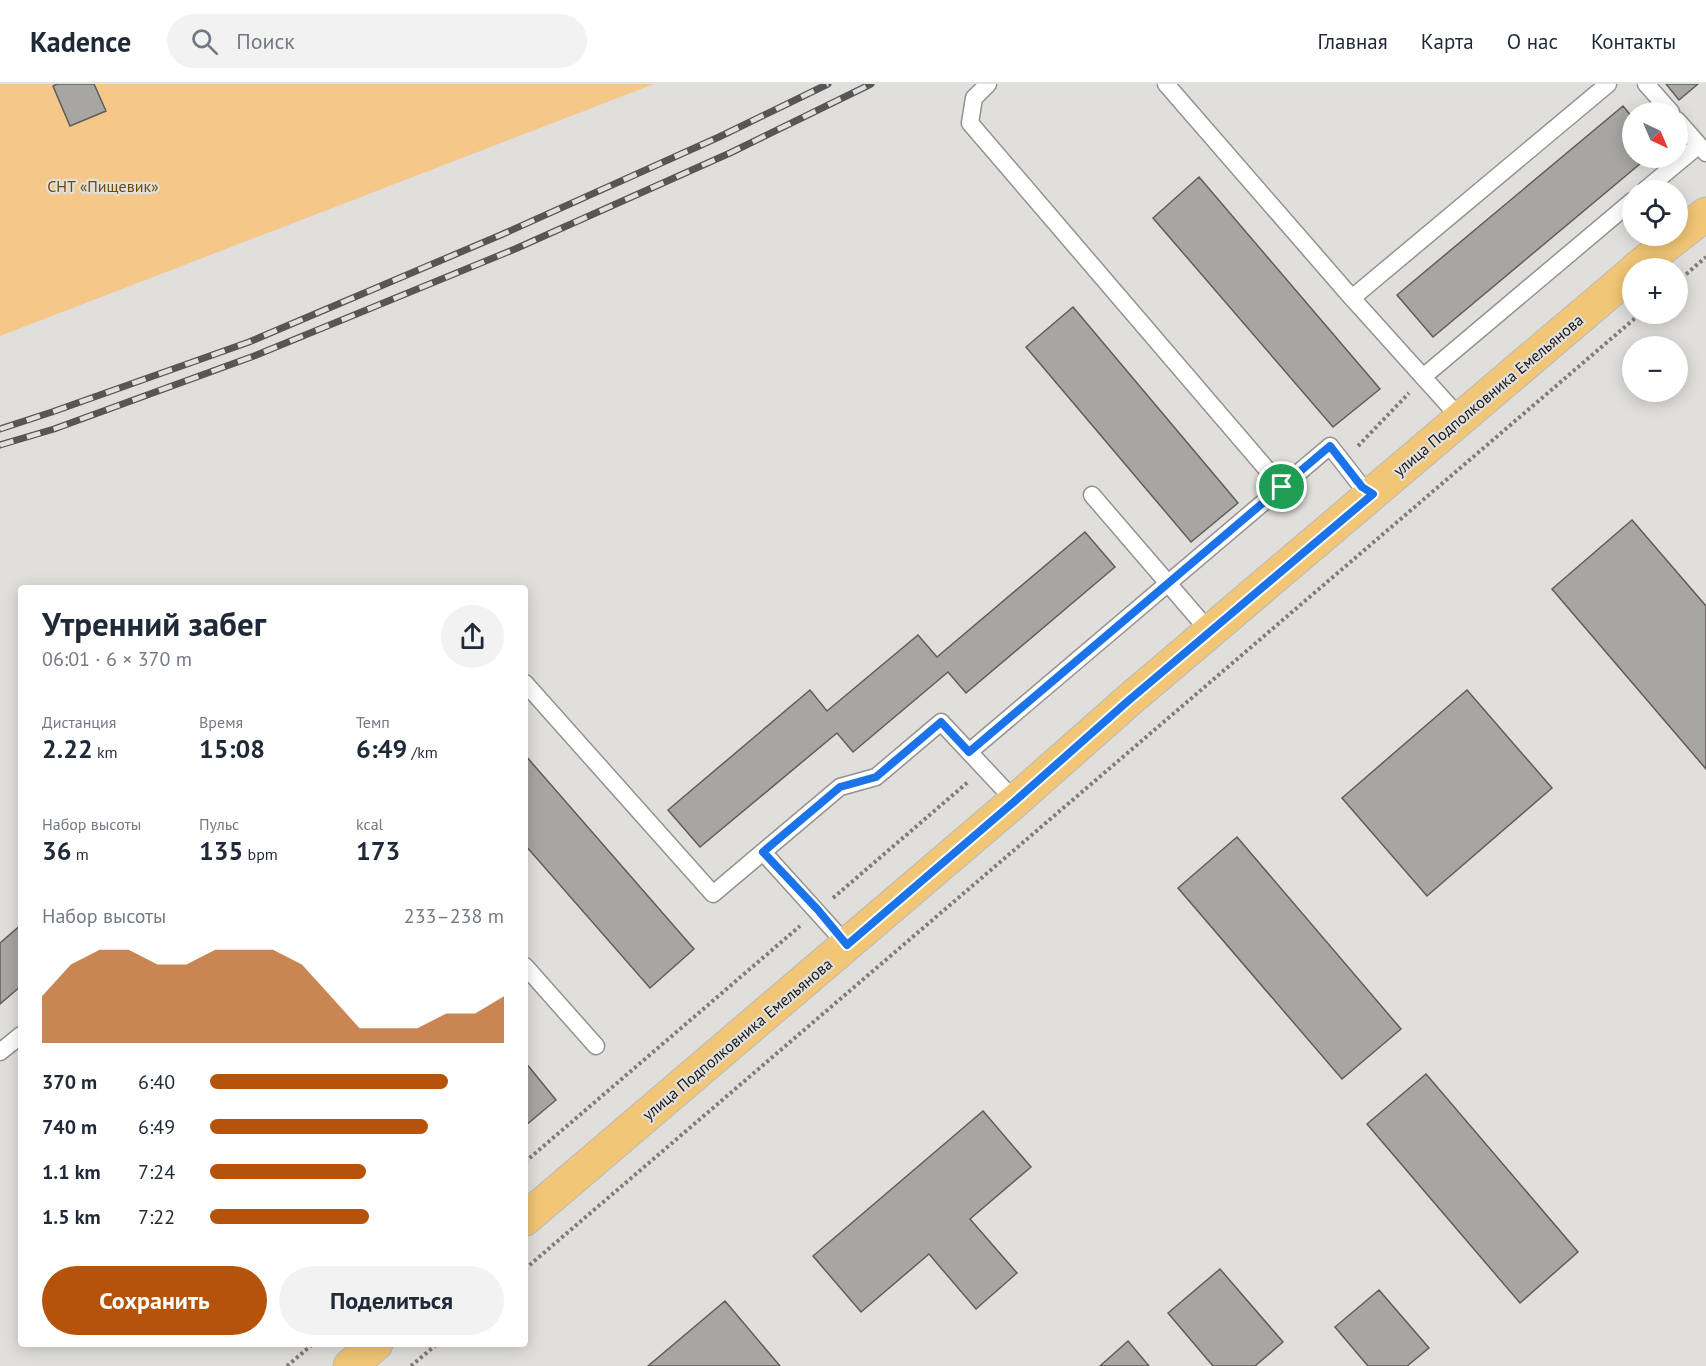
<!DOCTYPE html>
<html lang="ru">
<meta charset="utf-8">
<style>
:root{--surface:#fff;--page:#f2f2f3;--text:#1f2937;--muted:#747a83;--line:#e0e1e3;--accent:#b45309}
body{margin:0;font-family:"PT Sans",sans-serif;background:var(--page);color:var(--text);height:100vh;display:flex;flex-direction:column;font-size:22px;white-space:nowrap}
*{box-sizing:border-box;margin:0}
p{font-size:20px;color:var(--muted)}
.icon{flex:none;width:33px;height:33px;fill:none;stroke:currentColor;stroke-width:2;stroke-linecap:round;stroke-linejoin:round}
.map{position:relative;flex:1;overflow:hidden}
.sheet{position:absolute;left:18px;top:501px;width:510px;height:762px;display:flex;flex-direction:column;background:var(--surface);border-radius:6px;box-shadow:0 3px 15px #0003}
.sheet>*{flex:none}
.needle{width:39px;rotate:136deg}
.tools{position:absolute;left:1622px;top:18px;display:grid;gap:12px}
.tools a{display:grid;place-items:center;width:66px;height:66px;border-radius:50%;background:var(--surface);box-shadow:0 3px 15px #0003;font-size:30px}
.pin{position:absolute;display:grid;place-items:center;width:51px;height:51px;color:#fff;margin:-26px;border:3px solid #fff;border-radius:50%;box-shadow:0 2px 6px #0007}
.round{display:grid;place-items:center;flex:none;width:63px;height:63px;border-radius:32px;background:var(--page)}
.head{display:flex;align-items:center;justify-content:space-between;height:102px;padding:0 24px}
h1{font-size:33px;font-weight:700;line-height:45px}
.figures{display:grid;grid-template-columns:repeat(3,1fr);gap:9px;height:102px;padding:6px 24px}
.figures div{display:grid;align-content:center}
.figures b{font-size:26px;font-weight:700}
.figures small{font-size:16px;font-weight:400}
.figures p{font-size:16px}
.chart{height:168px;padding:12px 24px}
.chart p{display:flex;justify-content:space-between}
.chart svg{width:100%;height:108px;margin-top:6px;fill:var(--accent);opacity:.7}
.action{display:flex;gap:12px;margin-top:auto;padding:12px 24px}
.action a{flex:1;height:69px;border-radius:36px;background:var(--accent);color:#fff;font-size:24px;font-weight:700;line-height:69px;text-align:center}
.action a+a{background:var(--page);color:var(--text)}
ul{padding:0 24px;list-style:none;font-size:20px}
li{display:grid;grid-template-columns:96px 72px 1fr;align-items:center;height:45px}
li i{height:15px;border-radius:8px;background:var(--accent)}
header{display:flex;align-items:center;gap:36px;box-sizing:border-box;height:84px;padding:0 30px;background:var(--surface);border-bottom:2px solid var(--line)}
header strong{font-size:28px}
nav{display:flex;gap:33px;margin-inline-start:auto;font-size:21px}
.search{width:420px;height:54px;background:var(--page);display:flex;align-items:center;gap:15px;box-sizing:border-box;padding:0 21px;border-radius:33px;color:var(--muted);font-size:22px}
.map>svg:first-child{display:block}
.green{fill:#f5c788}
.building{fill:#a8a6a3;stroke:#605e5c;stroke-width:1.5}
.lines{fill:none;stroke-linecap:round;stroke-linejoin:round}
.service-casing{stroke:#94928f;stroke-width:19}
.primary-casing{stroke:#bbbaba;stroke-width:35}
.path{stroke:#7f7d7b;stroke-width:4;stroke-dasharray:3 3;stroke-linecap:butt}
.service{stroke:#fff;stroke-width:16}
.primary{stroke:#f1c676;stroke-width:33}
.rail-casing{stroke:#585655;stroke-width:7}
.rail{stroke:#e1dfdc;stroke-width:4.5;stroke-dasharray:14;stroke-linecap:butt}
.route-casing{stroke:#fff;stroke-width:12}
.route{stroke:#1a73e8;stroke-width:8}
.labels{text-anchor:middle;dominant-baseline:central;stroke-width:4.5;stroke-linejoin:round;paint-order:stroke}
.park-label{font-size:16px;fill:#6f4b0b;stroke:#e1dfdc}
.street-label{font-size:16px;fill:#1b1a19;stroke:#e1dfdc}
</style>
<header>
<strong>Kadence</strong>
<div class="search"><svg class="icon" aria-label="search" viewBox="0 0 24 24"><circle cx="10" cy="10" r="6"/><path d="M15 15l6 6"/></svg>Поиск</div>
<nav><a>Главная</a><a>Карта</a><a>О нас</a><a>Контакты</a></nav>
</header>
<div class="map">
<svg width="1706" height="1282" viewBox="0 0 1706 1282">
<rect width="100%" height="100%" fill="#e1dfdc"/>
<path class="green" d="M0 0H654L0 252Z"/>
<path class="building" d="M57 0H94L106 27 70 42 53 2Z
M1666 0H1698L1679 16Z
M1623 22 1632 33V74H1647L1433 253 1397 211Z
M1199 93 1380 305 1333 343 1153 134Z
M1073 223 1238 419 1191 458 1026 263Z
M1632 436 1706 522V685L1552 505Z
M1085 448 1115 483 966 609 948 588 853 668 837 649 700 763 668 726 810 606 827 627 918 551 937 573Z
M1467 606 1552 704 1427 812 1342 714Z
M525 671 694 865 650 904 525 761Z
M1237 753 1401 945 1342 995 1178 804Z
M21 841V902L0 920V859Z
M525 978 556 1016 525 1042Z
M1426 990 1578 1168 1520 1219 1367 1040Z
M983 1027 1031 1083 970 1135 1017 1189 976 1225 929 1170 861 1228 813 1172Z
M1220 1185 1283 1258 1255 1282H1213L1168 1229Z
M1379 1206 1429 1264 1407 1282H1368L1335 1243Z
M725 1217 780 1282H648Z
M1128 1257 1149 1282H1100Z"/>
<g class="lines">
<defs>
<path id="service" d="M988 0 974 14 970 39 1282 403
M1166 0 1352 214
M1646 0 1671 28
M1677 36 1706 69
M1645 106 1699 61
M1423 293 1632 117
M1460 334 1352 214 1608 0
M1092 411 1203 540 1211 547
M525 599 713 810 840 703 876 693 941 638 1015 717
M969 668 1330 362 1362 403 1373 409
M763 768 847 861
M525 882 596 962
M0 968 21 951"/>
<path id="primary" d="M1637 184 1706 130
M525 1135 1015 717 1128 617 1632 189
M350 1282 376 1260"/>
</defs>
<use href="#service" class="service-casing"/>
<use href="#primary" class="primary-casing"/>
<path class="path" d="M1677 198 1706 173
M1358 362 1409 309
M833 814 968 698
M525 1078 800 842
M525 1185 1640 230
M287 1282 313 1260
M411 1282 437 1260"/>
<use href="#service" class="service"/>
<use href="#primary" class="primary"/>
<defs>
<path id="rail" d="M0 345 52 328 249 258 503 150 719 53 828 0
M0 361 54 345 254 272 515 165 730 69 871 0"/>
</defs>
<use href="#rail" class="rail-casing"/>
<use href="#rail" class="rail"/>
</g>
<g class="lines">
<defs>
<path id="route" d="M1330 362 1362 403 1373 410 1128 617 1015 717 847 861 818 826 763 768 840 703 876 693 941 638 969 668Z"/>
</defs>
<use href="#route" class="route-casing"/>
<use href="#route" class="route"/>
</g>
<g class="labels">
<g class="park-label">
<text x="103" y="102">СНТ «Пищевик»</text>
</g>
<g class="street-label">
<text transform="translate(1488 311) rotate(-40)">улица Подполковника Емельянова</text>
<text transform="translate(737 955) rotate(-40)">улица Подполковника Емельянова</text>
</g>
</g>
</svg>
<div class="tools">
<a><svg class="needle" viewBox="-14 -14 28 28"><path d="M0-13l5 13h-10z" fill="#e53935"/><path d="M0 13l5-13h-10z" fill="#747a83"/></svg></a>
<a><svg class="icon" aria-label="locate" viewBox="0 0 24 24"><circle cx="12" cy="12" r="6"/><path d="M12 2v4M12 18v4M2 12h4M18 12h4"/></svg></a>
<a>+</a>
<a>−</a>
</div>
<div class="pin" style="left:1282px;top:403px;background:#1e9e55"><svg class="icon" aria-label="arrive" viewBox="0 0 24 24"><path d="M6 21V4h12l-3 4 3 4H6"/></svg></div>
<section class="sheet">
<div class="head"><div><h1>Утренний забег</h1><p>06:01 · 6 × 370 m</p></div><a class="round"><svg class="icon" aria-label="share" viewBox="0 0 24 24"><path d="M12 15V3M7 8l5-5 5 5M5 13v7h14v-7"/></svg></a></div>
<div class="figures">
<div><p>Дистанция</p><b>2.22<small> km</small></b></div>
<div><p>Время</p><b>15:08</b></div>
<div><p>Темп</p><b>6:49<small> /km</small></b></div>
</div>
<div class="figures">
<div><p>Набор высоты</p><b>36<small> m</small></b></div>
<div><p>Пульс</p><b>135<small> bpm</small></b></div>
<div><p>kcal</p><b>173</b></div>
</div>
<div class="chart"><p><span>Набор высоты</span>233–238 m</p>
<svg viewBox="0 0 160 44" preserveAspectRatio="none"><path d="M0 44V25L10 12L20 6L30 6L40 12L50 12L60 6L70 6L80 6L90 12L100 25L110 38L120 38L130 38L140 32L150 32L160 25V44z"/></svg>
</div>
<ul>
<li><b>370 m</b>6:40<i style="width:81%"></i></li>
<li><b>740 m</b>6:49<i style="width:74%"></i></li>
<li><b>1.1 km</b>7:24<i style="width:53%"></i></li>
<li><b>1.5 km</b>7:22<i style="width:54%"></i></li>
</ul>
<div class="action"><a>Сохранить</a><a>Поделиться</a></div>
</section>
</div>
